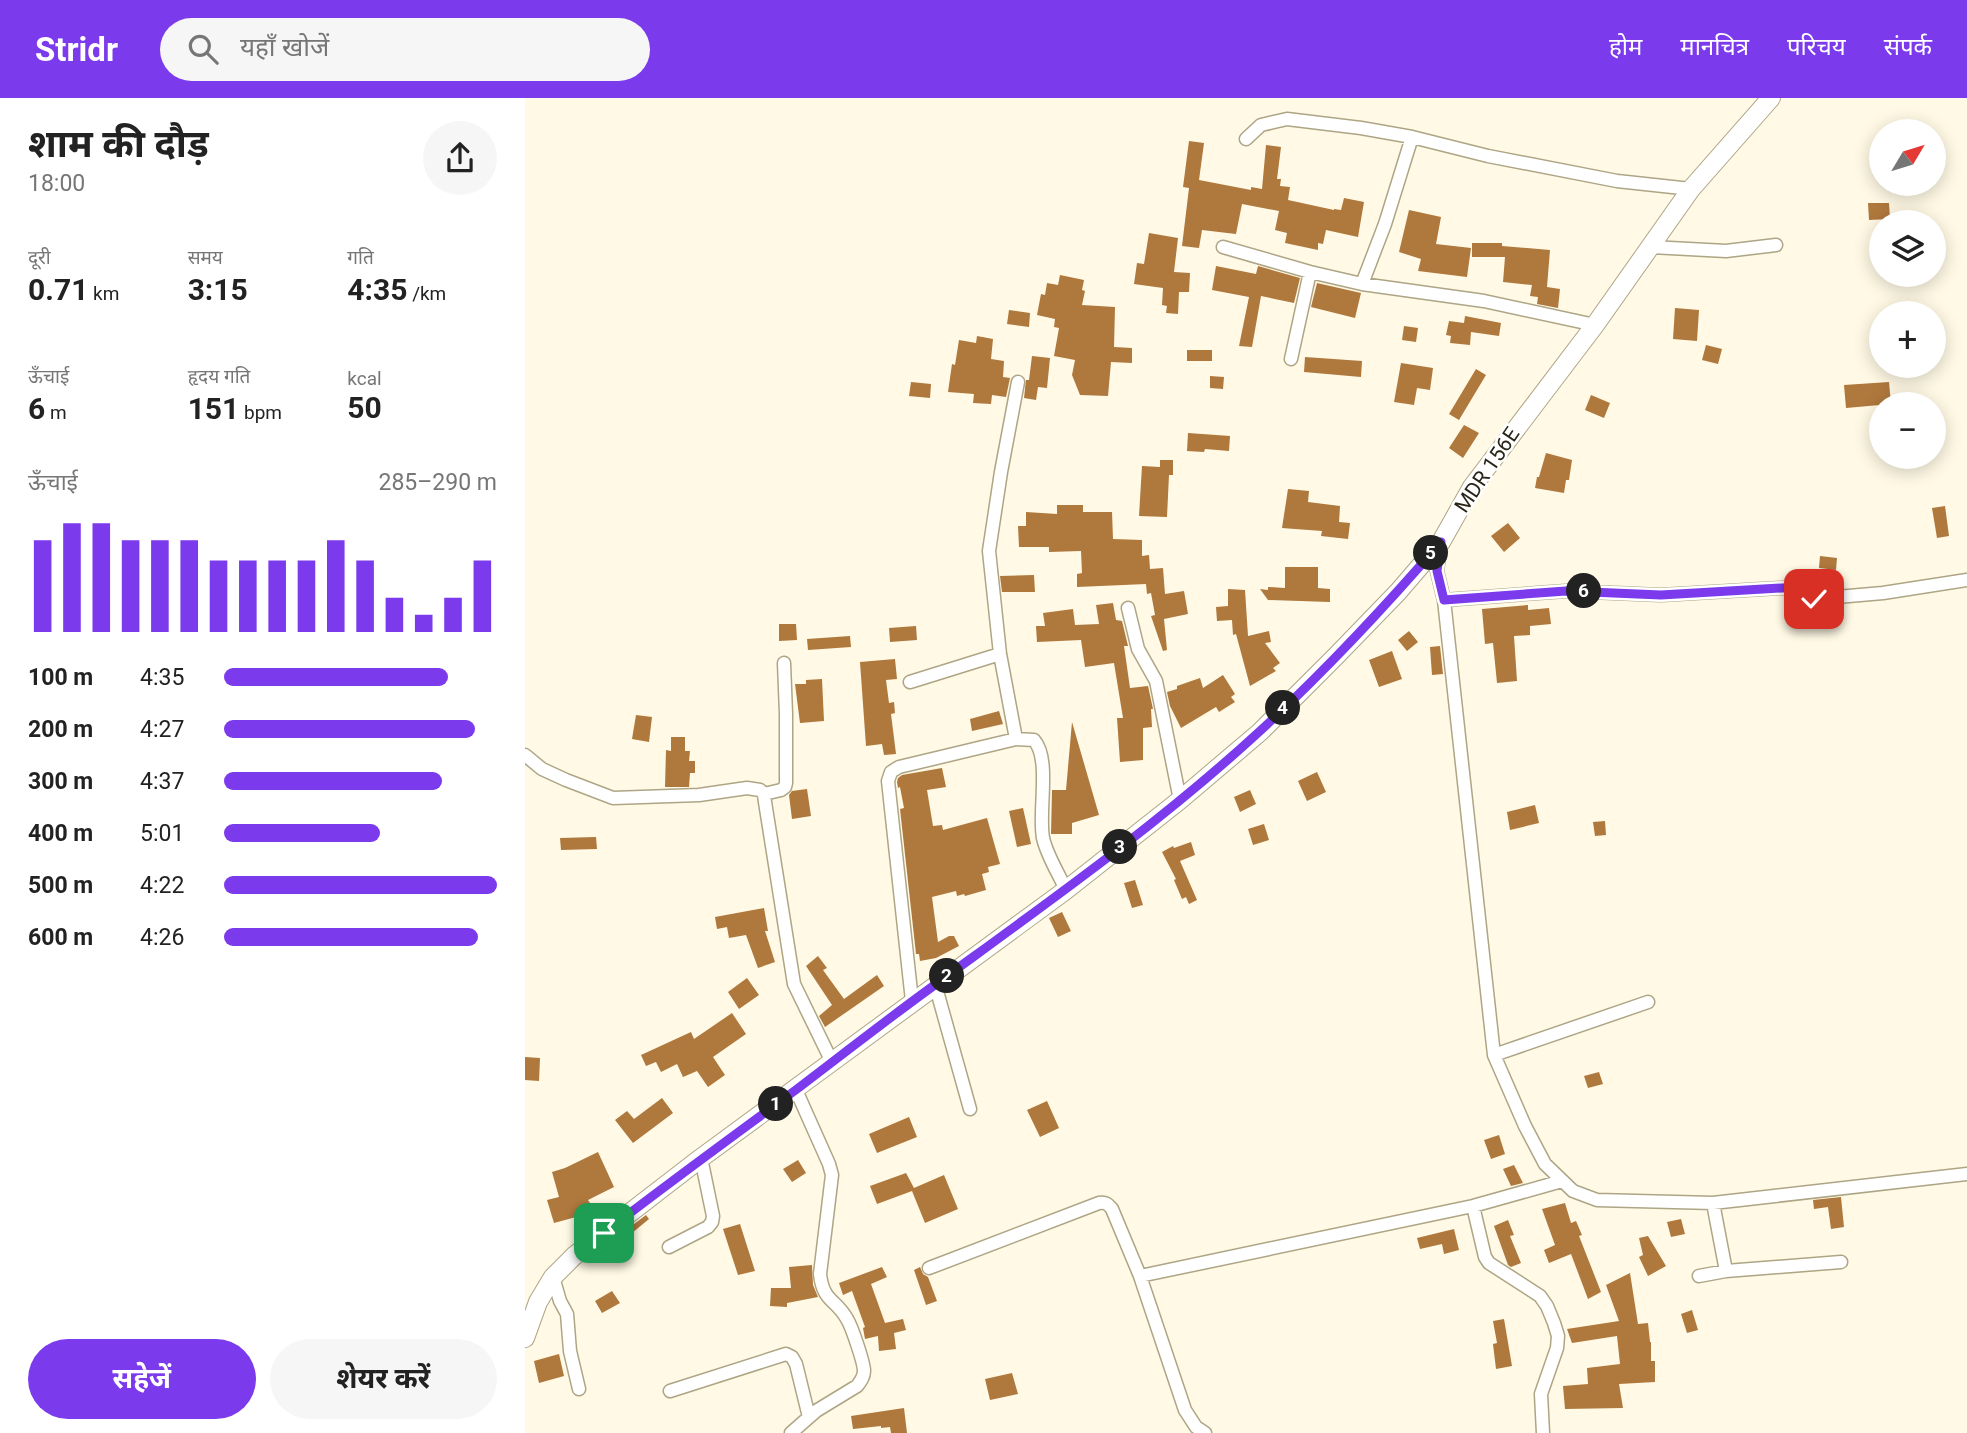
<!DOCTYPE html>
<html lang="hi">
<meta charset="utf-8">
<style>
:root{--surface:#fff;--page:#f6f6f6;--text:#222;--muted:#767676;--accent:#7c3aed}
body{margin:0;font-family:Roboto,"Noto Sans Devanagari",sans-serif;background:var(--page);color:var(--text);height:100vh;display:flex;flex-direction:column;font-size:26px;white-space:nowrap}
*{box-sizing:border-box;margin:0}
p{font-size:23px;color:var(--muted)}
.icon{flex:none;width:38px;height:38px;fill:none;stroke:currentColor;stroke-width:2;stroke-linecap:round;stroke-linejoin:round}
.map{position:relative;flex:1;overflow:hidden}
.panel{display:flex;flex-direction:column;background:var(--surface);width:525px}
.panel>*{flex:none}
.needle{width:46px;rotate:52deg}
.tools{position:absolute;left:1344px;top:21px;display:grid;gap:14px}
.tools a{display:grid;place-items:center;width:77px;height:77px;border-radius:50%;background:var(--surface);box-shadow:0 4px 18px #0003;font-size:35px}
.pin{position:absolute;display:grid;place-items:center;width:60px;height:60px;color:#fff;margin:-30px;border-radius:14px;box-shadow:0 4px 10px #0006}
.km{position:absolute;width:35px;height:35px;margin:-18px;border-radius:50%;background:#222;color:#fff;font-size:19px;line-height:35px;text-align:center}
.round{display:grid;place-items:center;flex:none;width:74px;height:74px;border-radius:37px;background:var(--page)}
.headline{display:flex;align-items:center;justify-content:space-between;height:119px;padding:0 28px}
h1{font-size:38px;font-weight:700;line-height:52px}
.metrics{display:grid;grid-template-columns:repeat(3,1fr);gap:10px;height:119px;padding:7px 28px}
.metrics div{display:grid;align-content:center}
.metrics b{font-size:30px;font-weight:700}
.metrics small{font-size:19px;font-weight:400}
.metrics p{font-size:19px}
.chart{height:196px;padding:14px 28px}
.chart p{display:flex;justify-content:space-between}
.chart svg{width:100%;height:126px;margin-top:7px;stroke:var(--accent);stroke-width:6}
.cta{display:flex;gap:14px;margin-top:auto;padding:14px 28px}
.cta a{flex:1;height:80px;border-radius:42px;background:var(--accent);color:#fff;font-size:28px;font-weight:700;line-height:80px;text-align:center}
.cta a+a{background:var(--page);color:var(--text)}
ul{padding:0 28px;list-style:none;font-size:23px}
li{display:grid;grid-template-columns:112px 84px 1fr;align-items:center;height:52px}
li i{height:18px;border-radius:9px;background:var(--accent)}
header{display:flex;align-items:center;gap:42px;box-sizing:border-box;height:98px;padding:0 35px;background:var(--accent);color:#fff}
header strong{font-size:33px}
nav{display:flex;gap:38px;margin-inline-start:auto;font-size:24px}
.search{width:490px;height:63px;background:var(--page);display:flex;align-items:center;gap:18px;box-sizing:border-box;padding:0 24px;border-radius:38px;color:var(--muted);font-size:26px}
main{display:flex;flex:1;min-height:0}
.map>svg:first-child{display:block}
.building{fill:#af783d}
.lines{fill:none;stroke-linecap:round;stroke-linejoin:round}
.street-casing{stroke:#aea585;stroke-width:15}
.secondary-casing{stroke:#aea585;stroke-width:20}
.street{stroke:#fff;stroke-width:12}
.secondary{stroke:#fff;stroke-width:18}
.route-casing{stroke:#fff;stroke-width:14}
.route{stroke:#7c3aed;stroke-width:9}
.labels{text-anchor:middle;dominant-baseline:central;stroke-width:5;stroke-linejoin:round;paint-order:stroke}
.street-label{font-size:21px;fill:#292518;stroke:#fff}
</style>
<header>
<strong>Stridr</strong>
<div class="search"><svg class="icon" aria-label="search" viewBox="0 0 24 24"><circle cx="10" cy="10" r="6"/><path d="M15 15l6 6"/></svg>यहाँ खोजें</div>
<nav><a>होम</a><a>मानचित्र</a><a>परिचय</a><a>संपर्क</a></nav>
</header>
<main>
<section class="panel">
<div class="headline"><div><h1>शाम की दौड़</h1><p>18:00</p></div><a class="round"><svg class="icon" aria-label="share" viewBox="0 0 24 24"><path d="M12 15V3M7 8l5-5 5 5M5 13v7h14v-7"/></svg></a></div>
<div class="metrics">
<div><p>दूरी</p><b>0.71<small> km</small></b></div>
<div><p>समय</p><b>3:15</b></div>
<div><p>गति</p><b>4:35<small> /km</small></b></div>
</div>
<div class="metrics">
<div><p>ऊँचाई</p><b>6<small> m</small></b></div>
<div><p>हृदय गति</p><b>151<small> bpm</small></b></div>
<div><p>kcal</p><b>50</b></div>
</div>
<div class="chart"><p><span>ऊँचाई</span>285–290 m</p>
<svg viewBox="0 0 160 44" preserveAspectRatio="none"><path d="M5 44V12M15 44V6M25 44V6M35 44V12M45 44V12M55 44V12M65 44V19M75 44V19M85 44V19M95 44V19M105 44V12M115 44V19M125 44V32M135 44V38M145 44V32M155 44V19"/></svg>
</div>
<ul>
<li><b>100 m</b>4:35<i style="width:82%"></i></li>
<li><b>200 m</b>4:27<i style="width:92%"></i></li>
<li><b>300 m</b>4:37<i style="width:80%"></i></li>
<li><b>400 m</b>5:01<i style="width:57%"></i></li>
<li><b>500 m</b>4:22<i style="width:100%"></i></li>
<li><b>600 m</b>4:26<i style="width:93%"></i></li>
</ul>
<div class="cta"><a>सहेजें</a><a>शेयर करें</a></div>
</section>
<div class="map">
<svg width="1442" height="1335" viewBox="0 0 1442 1335">
<rect width="100%" height="100%" fill="#fff9e5"/>
<path class="building" d="M664 43 679 45 674 82 726 92V89L737 91 741 47 756 49 752 81H756L755 88 765 89 763 102 809 112V111L816 112 819 100 839 104 833 139 801 132 798 146 793 145V152L760 145 762 135 750 132 754 113 717 106 711 136 677 132 674 150 657 148 664 90 658 89Z
M1343 105H1364L1365 121 1344 122Z
M884 112 916 119 911 146 946 150 942 179 893 173 896 161 874 154Z
M624 135 653 140 649 174 665 175 664 194H654L653 216 641 215 642 208 637 207 638 190 609 186 612 165 619 166Z
M947 145H977V148L1025 152 1022 189 1035 191 1033 210 1012 206 1013 199 1005 198 1007 187 978 184 980 159H947Z
M691 168 731 176 733 168 775 180 769 205 736 198 727 249 714 248 724 199 687 192Z
M535 177 559 182 557 192 560 193 557 207 590 209 589 249 607 250V265L586 264 583 298 555 297 547 277 550 262 529 258 534 230 529 229 530 221 512 217 516 196 520 197 522 185 533 187Z
M792 185 836 195 830 220 786 209Z
M1150 210 1174 212 1172 243 1148 241Z
M484 212 505 215 504 229 482 226Z
M940 218 976 225 974 238 946 234 945 247 925 245 926 238 921 237 924 223 939 225Z
M879 228 893 230 891 244 877 242Z
M452 238 468 241 466 261 479 263 478 279 485 280 481 299 467 297 466 306 448 305 449 296 423 294 427 266 430 267 434 242 451 245Z
M1181 247 1197 251 1193 266 1177 262Z
M662 252H687V263H662Z
M507 258 525 260 522 290 513 289 511 302 499 300 501 282H504Z
M780 259 837 263 836 279 779 274Z
M876 265 908 270 905 292 892 290 889 307 869 304Z
M951 271 961 277 934 322 924 316Z
M685 278 699 279 698 291 685 290Z
M386 284 406 286 405 300 384 298Z
M1364 284 1366 306 1321 310 1319 287Z
M1066 297 1085 305 1079 320 1060 312Z
M939 327 954 335 938 360 924 350Z
M663 335 705 338 704 353 680 351 679 354 662 353Z
M1021 355 1047 362 1044 382H1041L1039 395 1010 390 1012 379H1014Z
M635 362H648V377H644L642 419 614 418 617 368 635 369Z
M763 391 784 393 783 404 815 408 814 424 825 425 823 441 796 438 797 433 757 430Z
M532 407H558V414H587L588 441 617 442V458L624 457 625 471 638 470 640 496 659 493 663 516 639 521 642 552 638 553 626 518 630 517 626 495 622 496 621 486 552 489V476L557 475 556 453 524 454V449H494L493 428H501V414L532 416Z
M1420 408 1424 438 1412 440 1407 410Z
M983 425 995 440 979 454 966 438Z
M1295 458 1312 460 1311 472 1294 470Z
M760 469H793V490L805 491V504L743 502 735 491 743 492V489L760 490Z
M509 477 510 494H477L475 478Z
M703 491 720 492 723 538 744 533 746 544 740 545 755 565 748 570 751 573 725 588 711 536 708 537 707 522 692 523 691 509 703 508Z
M588 505 591 522 597 523 603 548H599L605 590 623 588 628 611H626L627 629 618 630V662L595 664 592 620H598L589 565 560 569 556 542 512 544 511 528H520L518 515 548 511 550 527 574 526 571 507Z
M1003 507V512L1024 510 1026 526 1005 528V537L989 538 992 583 972 585 968 545 960 546 957 511Z
M254 526H271L272 542 254 543Z
M391 528 392 542 365 544 364 530Z
M884 533 893 544 882 553 873 542Z
M325 538 326 549 283 552 282 541Z
M915 548 918 576 907 577 905 549Z
M867 553 877 581 854 589 844 562Z
M370 561 372 581 361 582 364 605 369 604 370 615 366 616 371 656 359 657 357 646 341 648 335 564Z
M698 577 710 596 706 599 710 604 694 614 691 609 656 630 645 608 642 594 652 591V588L675 580 678 590Z
M297 581 299 623 275 625 270 586H281V582Z
M474 613 478 626 447 633 445 621Z
M111 617 127 619 124 644 107 641Z
M547 624 574 717 547 725V736H526L527 692H541Z
M146 639H160V653H165L164 663H170V675H165L164 689H140L141 652 146 653Z
M417 670 421 689 402 692 408 728 417 727 418 732 462 720 475 766 463 769 464 774 457 776 461 792 440 798 439 796 432 798 431 793 407 799 413 844 424 838H429L434 848 411 860 395 863 394 856H391L375 711 379 710 375 689 373 690 372 684 373 680 377 677Z
M792 674 801 694 782 703 773 683Z
M282 691 286 718 267 721 264 697 267 693Z
M725 692 731 706 715 714 709 699Z
M1010 707 1014 725 985 732 982 714Z
M498 710 506 746 492 749 484 713Z
M1080 723 1081 737 1070 738 1068 724Z
M739 726 744 742 728 747 723 731Z
M71 739 72 751 36 752 35 740Z
M666 744 670 757 655 763 672 802 664 806 661 799 657 801 649 782 651 781 637 754 648 748 649 750Z
M610 782 618 807 607 810 599 785Z
M239 810 243 833H240L250 864 233 870 221 837 204 840 202 829 192 831 190 819Z
M537 814 546 833 533 839 524 820Z
M293 858 302 870 298 872 319 901 352 877 359 888 300 929 294 918 307 907 281 868Z
M222 880 234 897 214 911 203 894Z
M207 915 221 936 188 959 200 977 183 989 172 973 158 979 152 966 136 974 131 964 121 968 116 957 166 934 169 941Z
M0 959 15 960 14 983 0 982Z
M1074 974 1078 986 1063 990 1059 978Z
M137 1000 148 1015 108 1045 90 1022 102 1013 109 1021Z
M522 1003 534 1030 515 1039 502 1012Z
M384 1019 392 1039 352 1055 344 1036Z
M974 1037 980 1056 966 1061 959 1042Z
M73 1054 89 1089 63 1102 67 1108 51 1116V1119L29 1125 22 1102 34 1099 27 1074 40 1070Z
M273 1062 281 1075 267 1084 258 1071Z
M989 1067 998 1085 986 1088 978 1071Z
M381 1075 389 1090 419 1077 433 1111 400 1125 387 1093 352 1106 345 1088Z
M1316 1099 1319 1129 1306 1131 1303 1109 1289 1111 1288 1102Z
M1040 1105 1046 1125 1051 1123 1057 1137 1054 1138 1076 1194 1063 1201 1046 1156 1024 1165 1019 1152 1030 1147 1017 1111Z
M121 1117 124 1121 96 1144 92 1139Z
M1156 1121 1160 1136 1146 1139 1142 1124Z
M983 1122 989 1137 985 1138 996 1165 986 1169 983 1167 969 1128Z
M215 1126 230 1173 213 1177 198 1131Z
M929 1131 934 1152 919 1156 917 1146 895 1151 892 1140Z
M1123 1138 1141 1168 1123 1178 1114 1159 1118 1157 1114 1140Z
M287 1167 288 1187 293 1199 262 1205V1209L245 1208 246 1190H266L264 1169Z
M357 1169 362 1179 346 1186 360 1225 378 1221 381 1232 369 1235 371 1251 354 1253 353 1238 340 1241 338 1230 340 1229 327 1193 318 1197 314 1185Z
M395 1169 398 1176 403 1179 412 1203 401 1207 389 1172Z
M1105 1175 1113 1226 1123 1225 1125 1244H1126V1263H1130V1284L1094 1286 1098 1310 1040 1311 1038 1288 1063 1286 1062 1270 1095 1266 1092 1238 1047 1245 1042 1231 1094 1223 1081 1187Z
M87 1193 95 1205 77 1215 70 1203Z
M1167 1212 1173 1232 1162 1235 1156 1216Z
M979 1221 987 1268 971 1271 968 1246 972 1245 968 1223Z
M34 1256 39 1278 14 1285 9 1263Z
M487 1275 493 1296 465 1302 460 1281Z
M379 1310 382 1335H366L365 1329 356 1330V1328L328 1331 326 1318Z"/>
<g class="lines">
<defs>
<path id="street" d="M721 41 736 27 762 21 836 30 887 39 963 58 1092 83 1166 91
M698 149 785 174 837 186 959 203 1070 227
M1126 149 1201 153 1251 147
M837 186 860 126 887 39
M766 261 785 174
M916 444 912 473 919 502 969 957 1000 1028 1020 1066 1048 1093 1072 1102 1188 1105 1442 1076
M919 502 1041 493 1136 497 1274 489 1289 501 1358 495 1442 482
M603 510 613 551 631 583 655 702
M385 584 475 556
M491 641 475 556 464 453 476 374 493 284
M0 657 17 671 41 682 88 700 174 697 222 690 235 692 239 696 240 704 269 886 307 964
M239 696 256 692 260 689 261 685V616L259 565
M410 886 445 1011
M387 903 363 683 366 674 374 669 491 641 509 642C526 661 513 713 518 740 522 758 534 776 541 792
M969 957 1123 904
M1188 1105 1201 1173
M948 1108 960 1159 964 1165 1015 1198 1022 1208 1029 1225 1033 1238 1032 1250 1016 1296 1018 1335
M144 1149 183 1129 187 1124 188 1118 176 1060
M404 1170 574 1105C581 1104 583 1106 587 1111L615 1178 660 1312 671 1329 680 1335
M615 1178 948 1108 1037 1083
M1174 1178 1201 1173 1316 1164
M28 1179 35 1203 42 1216 45 1253 54 1291
M145 1293 261 1256 267 1259 271 1266 284 1319
M266 1335 291 1313 332 1288C336 1283 339 1279 339 1273 339 1265 327 1229 322 1221 311 1201 298 1204 295 1176L307 1077 304 1066 271 992"/>
<path id="secondary" d="M0 1240 13 1204 28 1179 49 1158 176 1060 541 792 655 702 735 634 811 558 873 494 916 444 947 389 1070 227 1166 91 1246 0"/>
</defs>
<use href="#street" class="street-casing"/>
<use href="#secondary" class="secondary-casing"/>
<use href="#street" class="street"/>
<use href="#secondary" class="secondary"/>
</g>
<g class="lines">
<defs>
<path id="route" d="M79 1135C142 1086 207 1039 272 991 318 956 364 920 411 886 522 805 634 726 735 633 799 574 859 510 916 444L912 473 919 502 1041 493 1136 497 1274 489 1289 501"/>
</defs>
<use href="#route" class="route-casing"/>
<use href="#route" class="route"/>
</g>
<g class="labels">
<g class="street-label">
<text transform="translate(962 372) rotate(-56)">MDR 156E</text>
</g>
</g>
</svg>
<div class="tools">
<a><svg class="needle" viewBox="-14 -14 28 28"><path d="M0-13l5 13h-10z" fill="#e53935"/><path d="M0 13l5-13h-10z" fill="#767676"/></svg></a>
<a><svg class="icon" aria-label="layers" viewBox="0 0 24 24"><path d="M12 4l9 5-9 5-9-5zM3 14l9 5 9-5"/></svg></a>
<a>+</a>
<a>−</a>
</div>
<div class="pin" style="left:79px;top:1135px;background:#1e9e55"><svg class="icon" aria-label="arrive" viewBox="0 0 24 24"><path d="M6 21V4h12l-3 4 3 4H6"/></svg></div>
<div class="pin" style="left:1289px;top:501px;background:#d93025"><svg class="icon" aria-label="check" viewBox="0 0 24 24"><path d="M5 12l5 5 9-10"/></svg></div>
<b class="km" style="left:251px;top:1006px">1</b>
<b class="km" style="left:422px;top:878px">2</b>
<b class="km" style="left:595px;top:749px">3</b>
<b class="km" style="left:758px;top:610px">4</b>
<b class="km" style="left:906px;top:455px">5</b>
<b class="km" style="left:1059px;top:493px">6</b>
</div>
</main>
